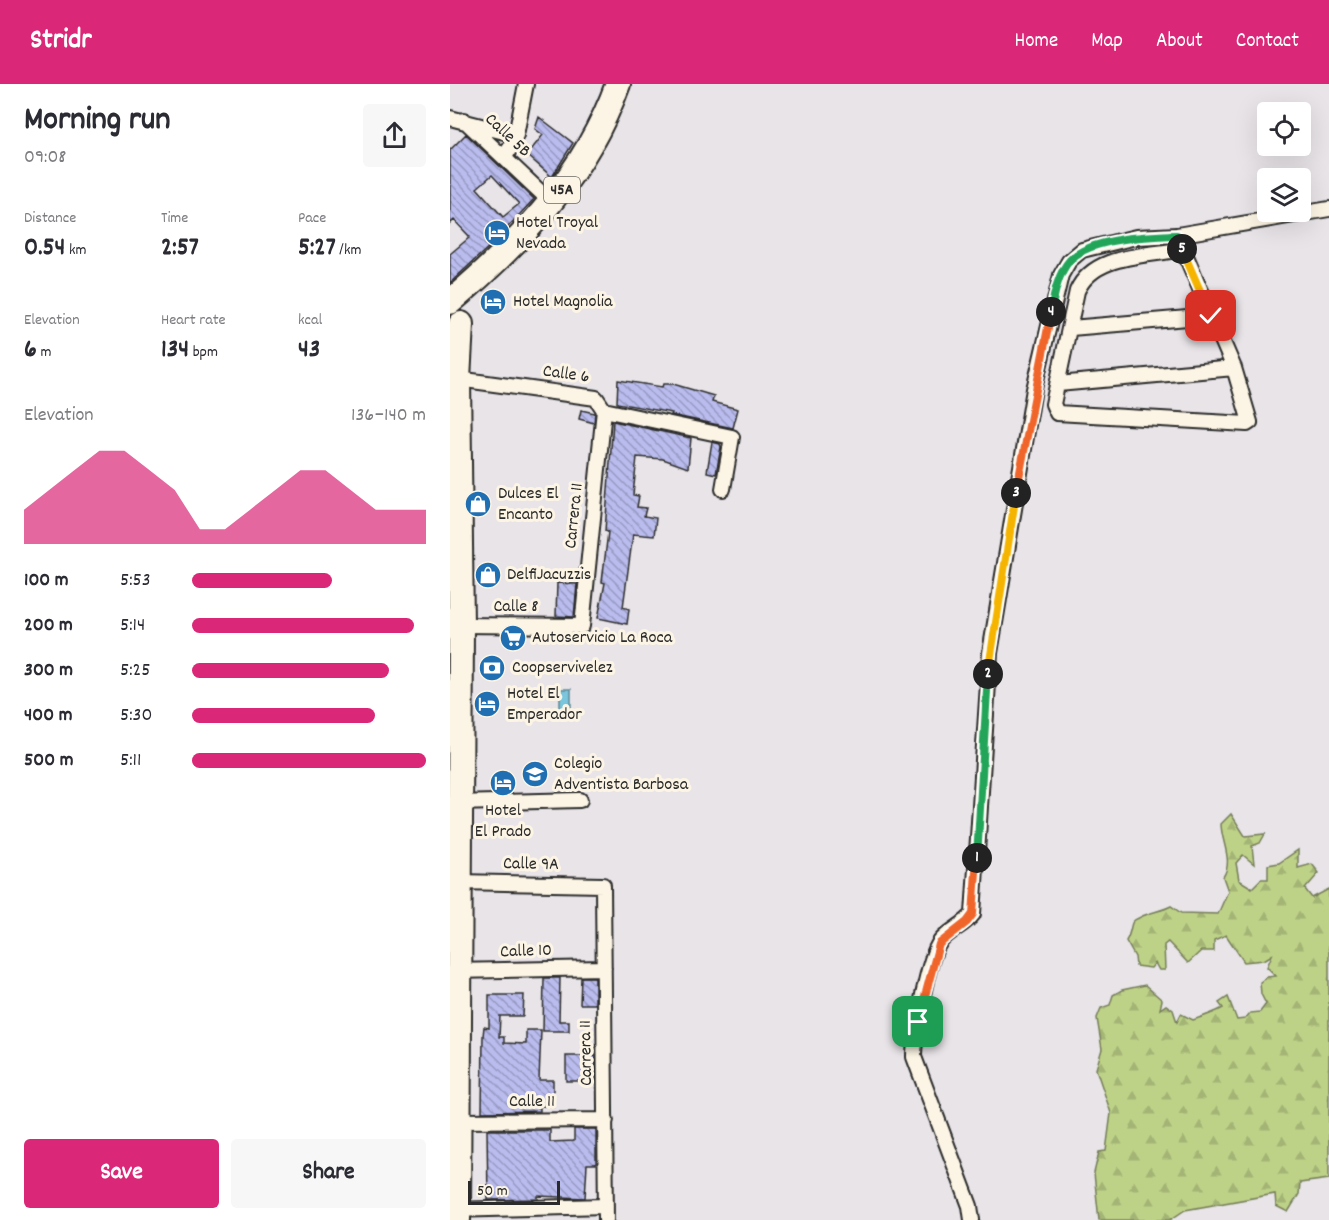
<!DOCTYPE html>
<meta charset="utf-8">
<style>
:root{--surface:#fff;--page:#f7f7f7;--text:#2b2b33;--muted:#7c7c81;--accent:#db2777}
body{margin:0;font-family:Dekko,sans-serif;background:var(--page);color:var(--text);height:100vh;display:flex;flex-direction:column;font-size:22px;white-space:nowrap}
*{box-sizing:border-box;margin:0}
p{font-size:20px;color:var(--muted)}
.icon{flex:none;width:33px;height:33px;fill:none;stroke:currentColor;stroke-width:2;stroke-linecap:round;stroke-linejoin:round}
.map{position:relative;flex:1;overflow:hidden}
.sheet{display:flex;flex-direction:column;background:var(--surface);width:450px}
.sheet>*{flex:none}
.tools{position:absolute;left:807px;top:18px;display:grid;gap:12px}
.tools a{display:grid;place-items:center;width:54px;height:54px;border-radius:6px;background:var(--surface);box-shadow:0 6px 24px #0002;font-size:30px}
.scale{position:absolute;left:18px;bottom:15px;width:92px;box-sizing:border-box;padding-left:6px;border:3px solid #2b2b2b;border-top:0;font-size:16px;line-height:21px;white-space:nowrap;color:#2b2b2b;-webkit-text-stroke:4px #fcf5e5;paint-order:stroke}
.pin{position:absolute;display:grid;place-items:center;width:51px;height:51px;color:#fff;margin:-26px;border-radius:12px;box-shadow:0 3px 9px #0006}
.km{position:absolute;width:30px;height:30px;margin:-15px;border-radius:50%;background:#222;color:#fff;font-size:16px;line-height:30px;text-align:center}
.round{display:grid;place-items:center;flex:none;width:63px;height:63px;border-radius:6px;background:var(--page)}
.head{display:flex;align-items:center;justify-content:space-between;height:102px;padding:0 24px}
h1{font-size:33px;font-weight:700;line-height:45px}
.stats{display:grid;grid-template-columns:repeat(3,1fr);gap:9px;height:102px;padding:6px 24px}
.stats div{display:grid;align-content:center}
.stats b{font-size:26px;font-weight:700}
.stats small{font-size:16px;font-weight:400}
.stats p{font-size:16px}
.chart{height:168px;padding:12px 24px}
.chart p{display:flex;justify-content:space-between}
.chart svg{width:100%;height:108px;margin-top:6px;fill:var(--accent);opacity:.7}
.primary-button{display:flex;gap:12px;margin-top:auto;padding:12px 24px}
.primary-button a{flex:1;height:69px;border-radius:6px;background:var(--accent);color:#fff;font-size:24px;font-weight:700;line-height:69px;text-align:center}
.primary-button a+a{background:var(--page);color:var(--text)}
ul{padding:0 24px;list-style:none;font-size:20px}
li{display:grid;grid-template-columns:96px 72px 1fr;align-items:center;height:45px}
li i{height:15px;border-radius:8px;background:var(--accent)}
header{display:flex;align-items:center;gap:36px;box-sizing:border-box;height:84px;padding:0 30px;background:var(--accent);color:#fff}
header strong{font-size:28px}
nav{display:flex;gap:33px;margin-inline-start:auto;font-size:21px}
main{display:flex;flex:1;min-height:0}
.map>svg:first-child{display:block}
.forest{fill:url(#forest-firs);stroke:#747e59;stroke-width:1.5}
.water{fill:#7cc6dd;stroke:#5c8896;stroke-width:1.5}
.building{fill:url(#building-back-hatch);stroke:#2b2b2b;stroke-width:1.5;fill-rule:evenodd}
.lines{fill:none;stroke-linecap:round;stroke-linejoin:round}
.minor-casing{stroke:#2b2b2b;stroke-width:18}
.trunk-casing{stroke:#2b2b2b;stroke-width:28}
.minor{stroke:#fcf5e5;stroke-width:14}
.trunk{stroke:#fcf5e5;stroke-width:24}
.split-1-casing{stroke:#fff;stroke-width:12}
.split-2-casing{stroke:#fff;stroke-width:12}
.split-3-casing{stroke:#fff;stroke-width:12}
.split-4-casing{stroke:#fff;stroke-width:12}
.split-5-casing{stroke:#fff;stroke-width:12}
.split-6-casing{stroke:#fff;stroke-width:12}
.split-1{stroke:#f0652b;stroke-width:8}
.split-2{stroke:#22a559;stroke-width:8}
.split-3{stroke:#f5b400;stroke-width:8}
.split-4{stroke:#f0652b;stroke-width:8}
.split-5{stroke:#22a559;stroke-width:8}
.split-6{stroke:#f5b400;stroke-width:8}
.labels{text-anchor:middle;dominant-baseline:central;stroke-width:6;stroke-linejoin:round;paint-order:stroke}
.shield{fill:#fcf5e5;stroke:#6a6863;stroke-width:1.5}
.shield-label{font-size:16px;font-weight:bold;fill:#2b2b2b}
.street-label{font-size:18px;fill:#2b2b2b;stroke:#fcf5e5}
.poi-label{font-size:18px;fill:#2b2b2b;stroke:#fcf5e5;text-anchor:start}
</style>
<header>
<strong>Stridr</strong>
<nav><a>Home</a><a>Map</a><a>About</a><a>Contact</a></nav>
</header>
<main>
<section class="sheet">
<div class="head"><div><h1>Morning run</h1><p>09:08</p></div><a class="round"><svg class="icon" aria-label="share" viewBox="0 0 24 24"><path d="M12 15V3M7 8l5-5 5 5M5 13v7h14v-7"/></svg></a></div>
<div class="stats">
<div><p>Distance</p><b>0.54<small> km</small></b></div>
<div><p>Time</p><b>2:57</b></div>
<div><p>Pace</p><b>5:27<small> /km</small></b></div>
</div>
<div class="stats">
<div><p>Elevation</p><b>6<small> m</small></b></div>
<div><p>Heart rate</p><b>134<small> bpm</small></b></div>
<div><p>kcal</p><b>43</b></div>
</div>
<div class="chart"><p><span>Elevation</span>136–140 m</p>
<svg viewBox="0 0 160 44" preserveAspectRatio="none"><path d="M0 44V30L10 22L20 14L30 6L40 6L50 14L60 22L70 38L80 38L90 30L100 22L110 14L120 14L130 22L140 30L150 30L160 30V44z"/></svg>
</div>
<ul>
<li><b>100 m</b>5:53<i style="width:60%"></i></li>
<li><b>200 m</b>5:14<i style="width:95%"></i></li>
<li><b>300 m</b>5:25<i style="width:84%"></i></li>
<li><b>400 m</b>5:30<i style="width:78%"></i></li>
<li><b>500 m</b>5:11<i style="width:100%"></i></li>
</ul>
<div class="primary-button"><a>Save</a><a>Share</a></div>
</section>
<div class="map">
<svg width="879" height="1136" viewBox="0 0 879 1136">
<defs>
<pattern id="forest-firs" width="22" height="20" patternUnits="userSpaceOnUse" patternTransform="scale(1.5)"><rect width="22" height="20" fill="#bed287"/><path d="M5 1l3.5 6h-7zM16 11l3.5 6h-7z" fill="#a3b475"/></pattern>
<pattern id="building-back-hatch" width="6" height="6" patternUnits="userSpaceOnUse" patternTransform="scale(1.5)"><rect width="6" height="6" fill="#babcee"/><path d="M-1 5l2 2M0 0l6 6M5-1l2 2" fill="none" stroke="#9799c1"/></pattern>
</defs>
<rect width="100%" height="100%" fill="#e8e4e8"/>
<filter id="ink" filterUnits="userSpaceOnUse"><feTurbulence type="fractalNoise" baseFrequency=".0167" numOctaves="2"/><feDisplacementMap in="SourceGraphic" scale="12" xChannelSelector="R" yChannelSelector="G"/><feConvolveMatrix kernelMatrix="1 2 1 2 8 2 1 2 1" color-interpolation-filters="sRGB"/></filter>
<g filter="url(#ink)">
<path class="forest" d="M781 730 795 752 815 750 810 759 802 762 804 780 793 771 786 779 789 796 802 804 811 795H818V781L829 779 848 766V784L862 780 869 789 855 805 862 814 879 805V1095L850 1099 849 1110 838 1128 826 1122 825 1110 735 1126 720 1136H649L644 1089 649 1068 656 1067 661 1029 646 985 652 965 647 934 651 924 660 921 663 911 672 906 695 901 712 916 710 925 716 921 723 926 727 938 731 930 743 936C752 933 766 928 773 924L769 919 778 913 787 936 795 935 800 929 810 928 816 920 811 910 810 898 817 893 826 892 817 883 822 871 814 876 794 878 776 851 764 856V867H751L738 879 718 858 714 861 715 886H709L705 879 701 884 686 882 685 873 676 857C680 851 680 845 682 839 686 831 713 827 721 822L731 829 768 830 778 807 773 793C784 777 771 757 771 740Z"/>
<path class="water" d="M110 605H121V626L117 629 110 627Z"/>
<path class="building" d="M89 33 123 59 102 93 77 71 93 51 85 45Z
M16 50 84 115 42 160 0 199V170L20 153 4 136 0 140V66ZM42 91 69 120 53 133 27 104Z
M168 296 212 303 213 300H223L264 312 262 318 288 325 283 344 221 331 222 329 167 319Z
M131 326 145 329 144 339 129 335Z
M163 337 241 354 238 384 213 375 187 373 183 411 189 412 187 423 196 424 194 432 206 434 204 452 183 450 173 523 179 525 177 540 148 534 155 499 152 498 158 448 155 447Z
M262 358 270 360 271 363 266 390 257 388Z
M107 499 127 500 124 533 106 532Z
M131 893H145V920H130Z
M94 894H110L109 937H119V947H93Z
M39 911H74L73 932H50L49 953H54V959L76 960V946H91L89 996H103V1022H90V1027L32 1028 33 952 34 943 39 944Z
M116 972H146L145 997H116Z
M124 1045H146V1080H137L135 1114 88 1112V1115L38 1116 37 1046H100V1058L124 1057Z"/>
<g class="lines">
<defs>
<path id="minor" d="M0 34 66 51
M14 36 102 119
M55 74 66 51 76 0
M727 151 784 284 800 338 797 340 607 329 603 320 627 207C644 169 696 173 732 165
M621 244 761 232
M8 295 146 314 154 326 282 353 273 405
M608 300 784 284
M5 541 132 542 154 326
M5 719 130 716
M8 798 153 801 156 1136
M3 887 154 884
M8 1037 156 1036
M2 1126 156 1122
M522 1136 520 1122 464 973C464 952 478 873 490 858 499 846 514 842 523 830L540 569 584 305 611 191 619 177 632 166 686 153 727 151 879 125"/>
<path id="trunk" d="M0 218C73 156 135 91 168 0
M8 1136 11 541 8 295 11 240"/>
</defs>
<use href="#minor" class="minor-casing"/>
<use href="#trunk" class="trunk-casing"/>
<use href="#minor" class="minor"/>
<use href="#trunk" class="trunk"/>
</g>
</g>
<g class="lines" filter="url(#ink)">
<defs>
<path id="split-1" d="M468 938 489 860 517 838 523 830 527 774"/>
<path id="split-2" d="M527 774 538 590"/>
<path id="split-3" d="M538 590 566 409"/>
<path id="split-4" d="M566 409 601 228"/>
<path id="split-5" d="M601 228C604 211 608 189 620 176 641 154 697 152 727 151L732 165"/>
<path id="split-6" d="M732 165 761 232"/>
</defs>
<use href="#split-1" class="split-1-casing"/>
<use href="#split-2" class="split-2-casing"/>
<use href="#split-3" class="split-3-casing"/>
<use href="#split-4" class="split-4-casing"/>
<use href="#split-5" class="split-5-casing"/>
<use href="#split-6" class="split-6-casing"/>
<use href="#split-1" class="split-1"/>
<use href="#split-2" class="split-2"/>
<use href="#split-3" class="split-3"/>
<use href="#split-4" class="split-4"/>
<use href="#split-5" class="split-5"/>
<use href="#split-6" class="split-6"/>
</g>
<defs>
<symbol id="hotel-disc" viewBox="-11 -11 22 22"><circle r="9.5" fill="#1f6fb2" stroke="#fcf5e5"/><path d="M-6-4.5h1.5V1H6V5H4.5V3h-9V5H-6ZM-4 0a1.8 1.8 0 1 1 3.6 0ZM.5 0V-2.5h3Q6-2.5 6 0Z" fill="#fff"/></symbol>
<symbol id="shop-disc" viewBox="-11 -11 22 22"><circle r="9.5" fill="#1f6fb2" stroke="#fcf5e5"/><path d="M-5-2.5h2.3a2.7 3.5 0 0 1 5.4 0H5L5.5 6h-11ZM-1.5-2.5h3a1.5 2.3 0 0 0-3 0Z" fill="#fff"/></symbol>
<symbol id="supermarket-disc" viewBox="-11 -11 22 22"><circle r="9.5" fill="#1f6fb2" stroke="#fcf5e5"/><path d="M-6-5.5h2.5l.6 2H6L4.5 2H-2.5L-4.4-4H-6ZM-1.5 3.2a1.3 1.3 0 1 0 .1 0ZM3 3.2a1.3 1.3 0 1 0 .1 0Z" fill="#fff"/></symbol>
<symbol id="bank-disc" viewBox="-11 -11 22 22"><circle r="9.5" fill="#1f6fb2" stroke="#fcf5e5"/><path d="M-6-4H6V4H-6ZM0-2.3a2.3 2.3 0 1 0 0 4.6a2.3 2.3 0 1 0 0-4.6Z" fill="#fff"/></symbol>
<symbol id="school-disc" viewBox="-11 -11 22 22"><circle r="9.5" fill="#1f6fb2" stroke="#fcf5e5"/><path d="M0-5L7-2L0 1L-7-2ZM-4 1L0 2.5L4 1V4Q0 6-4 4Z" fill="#fff"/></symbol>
</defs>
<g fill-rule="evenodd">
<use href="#hotel-disc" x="32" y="134" width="30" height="30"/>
<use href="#hotel-disc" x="28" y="203" width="30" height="30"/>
<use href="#shop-disc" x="13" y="405" width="30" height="30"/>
<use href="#shop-disc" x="23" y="476" width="30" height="30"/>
<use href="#supermarket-disc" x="48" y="539" width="30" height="30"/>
<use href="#bank-disc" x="27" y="569" width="30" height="30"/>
<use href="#hotel-disc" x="22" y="605" width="30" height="30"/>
<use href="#school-disc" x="70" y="675" width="30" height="30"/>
<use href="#hotel-disc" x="38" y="684" width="30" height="30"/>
</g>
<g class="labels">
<rect class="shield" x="94" y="93" width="36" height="26" rx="4.5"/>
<g class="shield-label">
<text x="112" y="106">45A</text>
</g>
<g class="street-label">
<text transform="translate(57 52) rotate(43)">Calle 5B</text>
<text transform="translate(116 291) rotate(8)">Calle 6</text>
<text transform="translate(125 432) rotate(-84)">Carrera 11</text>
<text x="66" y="523">Calle 8</text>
<text transform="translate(81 781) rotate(1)">Calle 9A</text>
<text transform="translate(76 868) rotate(-2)">Calle 10</text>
<text transform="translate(137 969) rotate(-91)">Carrera 11</text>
<text x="82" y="1018">Calle 11</text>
</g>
<g class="poi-label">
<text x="66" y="139">Hotel Troyal<tspan x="66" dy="21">Nevada</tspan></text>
<text x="63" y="218">Hotel Magnolia</text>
<text x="48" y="410">Dulces El<tspan x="48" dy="21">Encanto</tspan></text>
<text x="57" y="491">DelfiJacuzzis</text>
<text x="82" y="554">Autoservicio La Roca</text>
<text x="62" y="584">Coopservivelez</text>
<text x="57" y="610">Hotel El<tspan x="57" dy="21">Emperador</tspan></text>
<text x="104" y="680">Colegio<tspan x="104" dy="21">Adventista Barbosa</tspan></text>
<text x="53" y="727" text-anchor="middle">Hotel<tspan x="53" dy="21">El Prado</tspan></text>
</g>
</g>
</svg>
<div class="tools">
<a><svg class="icon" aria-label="locate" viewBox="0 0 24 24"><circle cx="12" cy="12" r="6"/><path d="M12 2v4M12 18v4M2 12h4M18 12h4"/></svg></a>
<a><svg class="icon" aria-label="layers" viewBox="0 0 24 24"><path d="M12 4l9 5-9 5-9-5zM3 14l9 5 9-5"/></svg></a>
</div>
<div class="scale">50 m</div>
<div class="pin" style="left:468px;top:938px;background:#1e9e55"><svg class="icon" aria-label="arrive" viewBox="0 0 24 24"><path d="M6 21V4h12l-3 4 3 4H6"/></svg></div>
<div class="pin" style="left:761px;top:232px;background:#d93025"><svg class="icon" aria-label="check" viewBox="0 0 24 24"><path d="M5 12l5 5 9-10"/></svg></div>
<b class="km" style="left:527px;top:774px">1</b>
<b class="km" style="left:538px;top:590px">2</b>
<b class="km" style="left:566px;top:409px">3</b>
<b class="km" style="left:601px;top:228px">4</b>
<b class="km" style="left:732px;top:165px">5</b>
</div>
</main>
